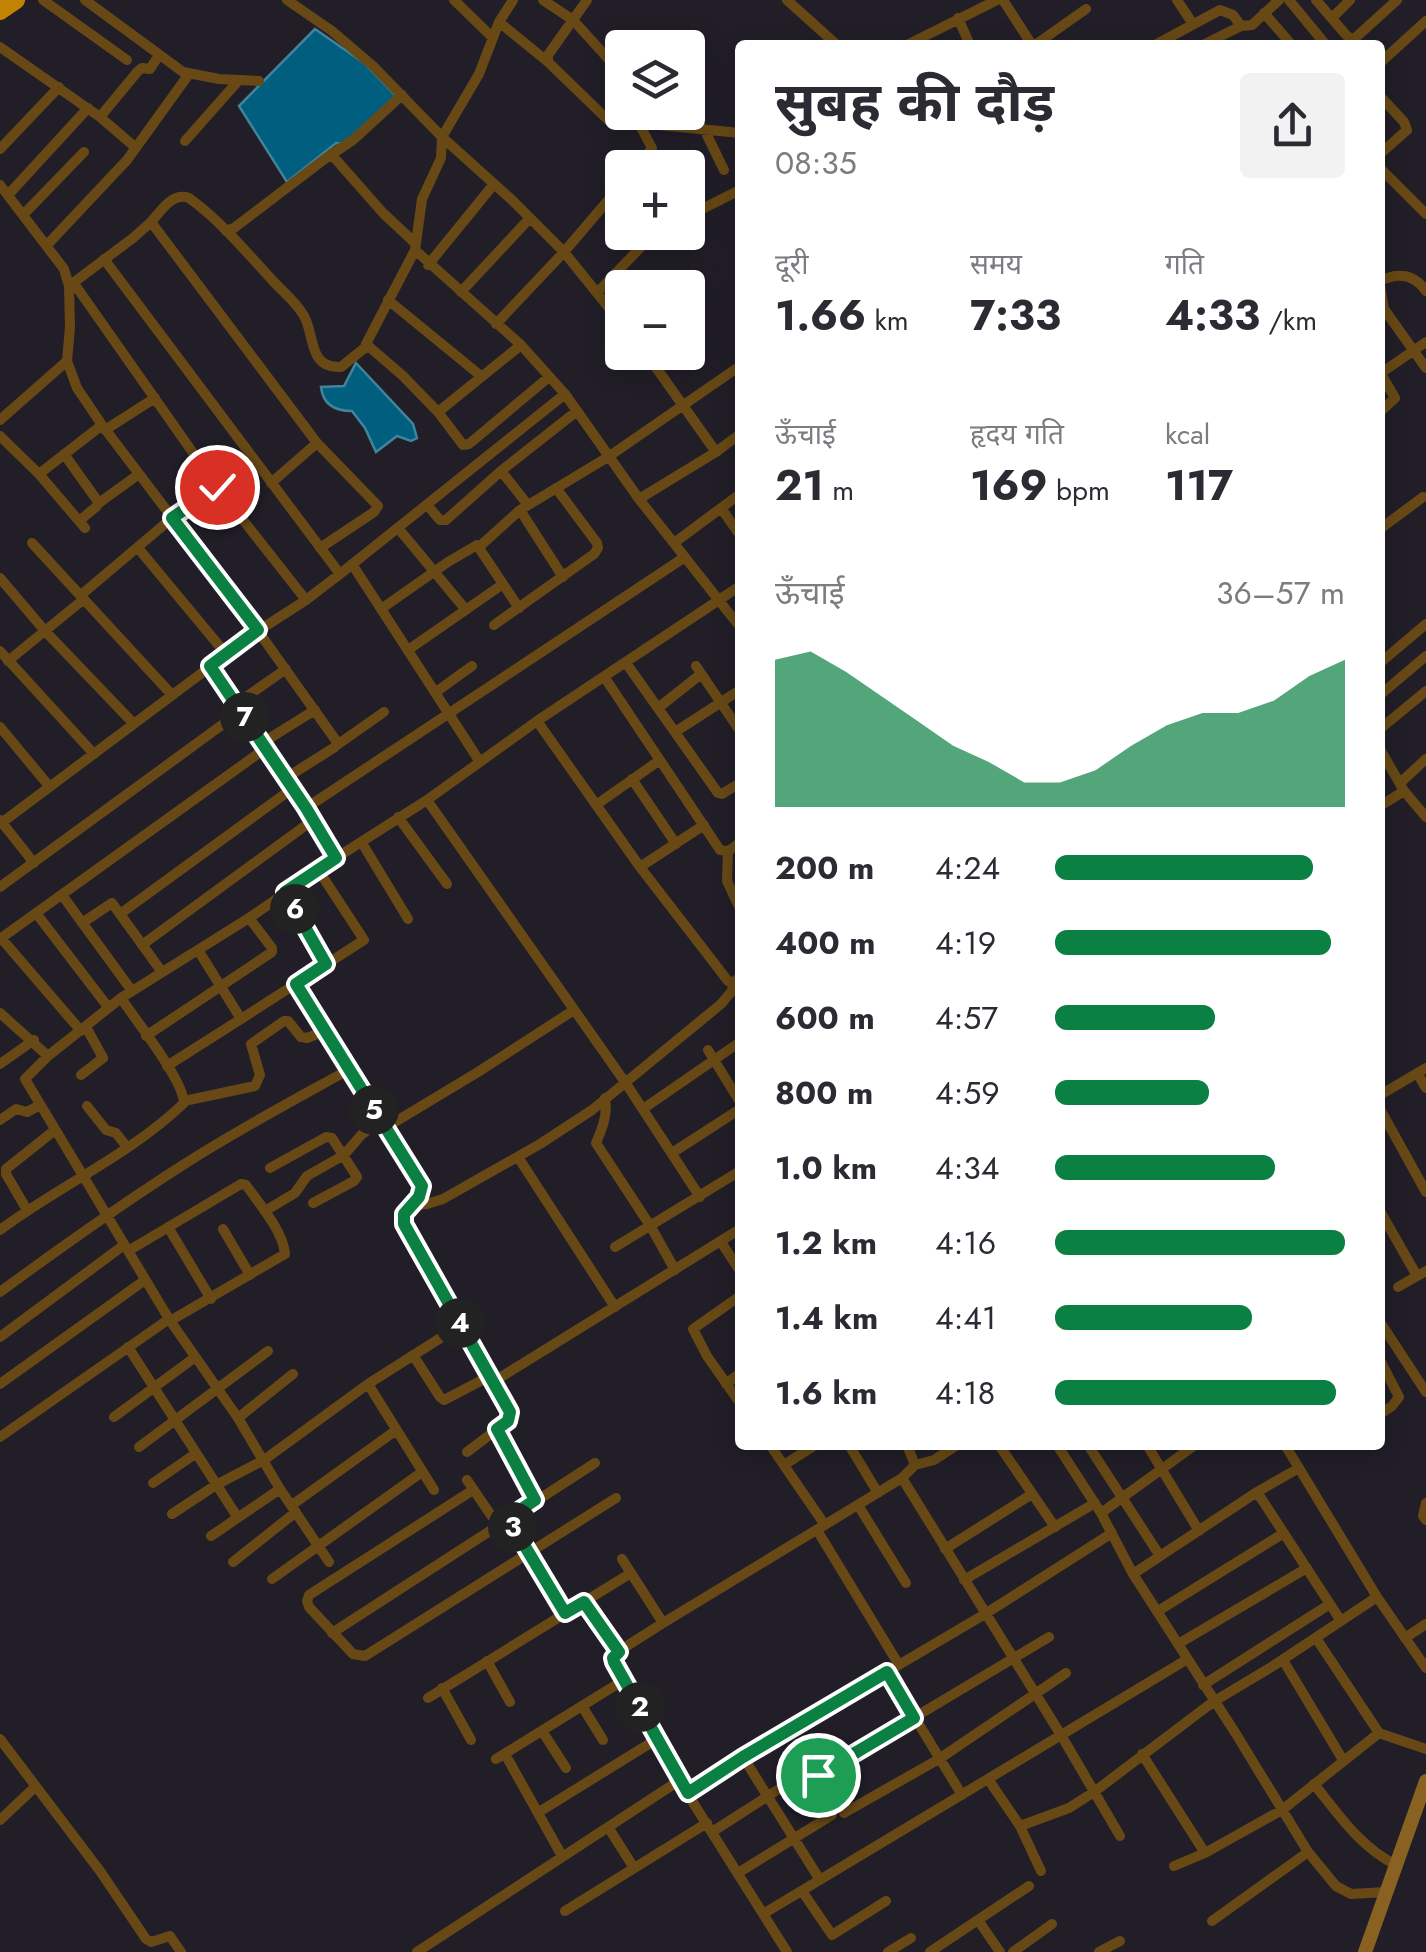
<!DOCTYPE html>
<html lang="hi">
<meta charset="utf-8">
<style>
:root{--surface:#fff;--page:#f2f2f3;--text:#2b2b33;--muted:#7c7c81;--accent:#0b8043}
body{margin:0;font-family:Jost,"Noto Sans Devanagari",sans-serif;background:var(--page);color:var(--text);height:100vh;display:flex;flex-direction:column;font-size:38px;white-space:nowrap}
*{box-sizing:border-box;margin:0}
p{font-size:32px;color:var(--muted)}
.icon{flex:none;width:55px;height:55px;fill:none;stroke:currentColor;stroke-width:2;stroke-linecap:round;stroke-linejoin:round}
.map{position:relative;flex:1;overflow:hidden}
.sheet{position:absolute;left:735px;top:40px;width:650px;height:1410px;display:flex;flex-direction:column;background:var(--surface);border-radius:10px;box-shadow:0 5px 25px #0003}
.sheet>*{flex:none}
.fabs{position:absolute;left:605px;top:30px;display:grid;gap:20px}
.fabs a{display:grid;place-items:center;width:100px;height:100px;border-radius:10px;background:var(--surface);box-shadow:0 5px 25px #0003;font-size:50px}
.pin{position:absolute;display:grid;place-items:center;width:85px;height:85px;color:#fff;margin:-42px;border:5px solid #fff;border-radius:50%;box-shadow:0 2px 10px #0007}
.km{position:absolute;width:50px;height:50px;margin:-25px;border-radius:50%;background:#222;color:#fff;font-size:28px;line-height:50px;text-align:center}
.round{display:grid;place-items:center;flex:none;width:105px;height:105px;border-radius:10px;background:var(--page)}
.summary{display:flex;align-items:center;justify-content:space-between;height:170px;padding:0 40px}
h1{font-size:55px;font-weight:700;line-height:75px}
.figures{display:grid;grid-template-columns:repeat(3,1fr);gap:15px;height:170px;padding:10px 40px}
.figures div{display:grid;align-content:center}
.figures b{font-size:42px;font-weight:700}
.figures small{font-size:28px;font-weight:400}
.figures p{font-size:28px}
.chart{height:280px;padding:20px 40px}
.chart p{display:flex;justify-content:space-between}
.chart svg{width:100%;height:180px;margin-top:10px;fill:var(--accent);opacity:.7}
ul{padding:0 40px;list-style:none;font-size:32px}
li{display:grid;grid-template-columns:160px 120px 1fr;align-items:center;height:75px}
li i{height:25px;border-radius:12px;background:var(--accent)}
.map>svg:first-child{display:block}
.water{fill:#005f7e;stroke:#41839b;stroke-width:2.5}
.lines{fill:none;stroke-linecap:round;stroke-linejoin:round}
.street{stroke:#684916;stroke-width:10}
.secondary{stroke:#896222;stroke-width:14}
.highway{stroke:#c18301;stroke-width:18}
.route-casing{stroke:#fff;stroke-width:20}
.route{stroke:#0b8043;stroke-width:12}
</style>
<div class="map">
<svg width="1426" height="1952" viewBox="0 0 1426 1952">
<rect width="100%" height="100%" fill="#211e28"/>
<path class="water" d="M315 29 364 63 397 97 345 144 336 143 287 182 239 106Z
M356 363 413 424 417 438 411 441 397 436 376 452 365 428 352 411C335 411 323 405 321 387L344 386Z"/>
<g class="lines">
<path class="street" d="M43 0 127 60
M85 0 183 72 219 79 259 81
M287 0 332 31 373 66 442 137 512 200 564 252 622 324
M454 0 493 38
M513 0 499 22 479 74 442 137 441 158 422 199 415 250 521 345 565 394 639 499 740 627
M543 0 573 20 622 74
M787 0 837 45
M1003 0 1032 45
M1177 0 1193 24
M1289 0 1326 45
M1316 0 1347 36 1353 40 1397 0
M1264 13 1292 45
M958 18 970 45
M1332 18 1350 0
M499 22 548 62 608 120 740 133
M907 45 997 0
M1035 45 1086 9
M1155 45 1220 10 1233 15 1241 26
M1203 45 1241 26 1252 25 1279 0
M0 47 100 117 136 148
M548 62V55L587 0
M1380 63 1426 21
M1380 96 1404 122 1407 130 1380 154
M100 117 138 71 142 68 150 69 159 55
M704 129 724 170
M185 141 239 80
M0 149 59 87
M331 154 383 213 415 243
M637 168 652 148 638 122
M1380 168 1426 214
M0 185 64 269 69 286 70 327 67 361 77 388 102 425 258 631 337 742 335 747 286 778
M8 195 88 108
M23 215 84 152
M688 216 740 190
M151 222C162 210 172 192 189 198 221 221 246 252 273 281 283 292 297 303 304 316 315 335 308 369 341 367L367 346
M226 231 234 228 326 158 353 140 402 95
M47 245 127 160 189 74
M415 250 366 344 403 376 438 412 463 445 469 444 549 377
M104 259 340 574
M428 265 494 184
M1380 281C1398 272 1414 274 1426 291
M73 282 217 487 306 600
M1380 285 1384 309 1426 368
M69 286 133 238 151 222 317 443 378 506 374 512 320 548
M461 292 530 218
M598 292 655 232
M388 300 481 376
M496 324 564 252 622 184
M688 340 697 332
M645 352 716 452
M653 363 669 352
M1380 372 1395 398 1380 412
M1381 373 1426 342
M438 412 521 345
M0 420 67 361
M105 430 155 398
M0 436 39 474 85 528
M64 454 99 503 96 507 79 521
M501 471 528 505
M39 474 102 425
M271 483 317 443
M639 499 716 452 740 434
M99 503 139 474
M427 505 440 520H446L501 471 577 411
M721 508 740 535
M520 510 563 577
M398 528 466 610
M1380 529 1423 497
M32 543 172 695
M674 543 740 494
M479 547 520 510 608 457 740 366
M138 548 226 654
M352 564 480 762
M0 578 45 631 134 724
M81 595 172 518 217 487
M381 609 448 562 477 545 519 608
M494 625 594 554 598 548 597 543 556 488
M408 650 503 584
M0 651 94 754
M8 661 84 599
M626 663 718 793 722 794 740 783
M1380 663 1426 624
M211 666 306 808 336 858
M696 666 740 731
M605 678 720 850 729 851 740 842
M436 692 472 666
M1380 695 1426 656
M236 704 286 669
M658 708 701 674
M537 721 640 867 728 981 732 983 740 977
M0 727 49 786
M1380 729 1426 691
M675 732 740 690
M262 743 315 710
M337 745 384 712
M1380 749 1404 791 1426 817
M632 779 676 844
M1400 783 1426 759
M427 800 627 1085 700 1197
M596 805 660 760
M1380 806 1404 791
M306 808 685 557
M398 817 447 884
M0 820 34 863
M0 824 258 631 306 600 340 574 565 394
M362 843 408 919
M728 851 727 881 740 909
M640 867 704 825
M0 887 241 711
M285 892 326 964
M62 895 132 991
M36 913 108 1007
M120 914 293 788
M82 923 112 903 162 972
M1 938 81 1031
M0 939 266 748
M142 945 313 820
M198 950 241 1019 364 940 319 871
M296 984 419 1181 422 1192 404 1214V1224L510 1412 508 1421 467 1452
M0 1013 48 1056
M146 1036 272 952V948L249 918
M708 1050 740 1102
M0 1064 34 1040
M167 1066 241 1019
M1417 1073 1426 1088
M81 1075 103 1058 86 1027
M1380 1095 1426 1068
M605 1098C608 1115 602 1129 596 1143L651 1227 675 1270
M184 1101 255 1086 260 1075 251 1044 284 1021H288L301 1037 307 1038 325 1031
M87 1106 106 1130 116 1133 127 1147
M643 1109 740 1042
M1380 1109 1426 1192
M0 1120 16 1109 27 1112 40 1105
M385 1128 478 1072 574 1010
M672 1153 740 1109
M518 1157 615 1307
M270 1168 326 1137 332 1138 357 1177 354 1181 313 1203
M413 1205 427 1204 443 1199 540 1144 592 1110 721 1004 732 991 733 982
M27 1210 6 1174V1169L55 1130
M265 1211 295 1193 307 1176 344 1155 362 1134 381 1121
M1380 1211 1417 1276
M168 1227 211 1299
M223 1229 250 1275
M0 1230C59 1186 130 1155 184 1103 183 1079 136 1021 121 998
M721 1242 740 1271
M615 1247 740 1171
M128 1251 241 1184 246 1185C260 1205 283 1231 285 1254L170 1321
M1398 1287 1426 1271
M0 1292C60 1248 120 1205 183 1165 237 1130 294 1100 350 1069
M740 1296 693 1329 707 1356 740 1403
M1380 1322 1426 1392
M0 1337 124 1245
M128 1347 238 1518
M413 1355 440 1397 444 1400 490 1376
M1380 1360 1399 1397 1392 1406 1380 1414
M493 1382 740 1229
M0 1384 145 1280
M368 1384 434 1490
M726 1384 740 1373
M114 1417 194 1358
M238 1418 293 1374
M497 1429 535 1500
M0 1437 169 1319
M770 1445 825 1525
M849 1445 878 1493
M999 1445 1055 1527
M1057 1445 1101 1513 1133 1574 1236 1734 1308 1852 1336 1886 1351 1894 1386 1892
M1088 1445 1160 1556
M1147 1445 1199 1531
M1285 1445 1377 1597 1426 1668
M139 1447 268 1351
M784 1465 815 1445
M915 1465 934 1460 957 1445
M902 1478 1061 1735 1120 1836
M467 1480 497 1524
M153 1483 195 1454
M473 1490 309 1595 307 1601 309 1607 353 1654 365 1656 616 1498
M1257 1492 1341 1621
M1426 1503 1423 1516 1426 1520
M292 1505 395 1431
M858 1505 906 1583
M1101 1513 1195 1445
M172 1514 216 1485 264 1460 368 1384 461 1325
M508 1518 565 1613
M817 1530 899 1665
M211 1536 280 1489
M945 1549 1032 1494
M622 1559 663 1623
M233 1562 296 1512
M329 1562 280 1489 238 1418 169 1319 25 1079 48 1056 121 998 249 918 336 858 427 800 537 721 740 586
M1133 1574 1257 1492 1299 1468
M272 1579 422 1472
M964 1580 1095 1503
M584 1602 619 1651
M1158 1611 1284 1533
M332 1633 595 1463
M1316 1638 1379 1733
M1405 1638 1426 1624
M1178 1644 1307 1568
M1283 1660 1343 1760
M487 1661 510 1702
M887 1672 962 1795
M1203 1685 1330 1604
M442 1688 471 1740
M428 1698 631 1573
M582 1706 603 1740
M542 1731 566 1768
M0 1739 100 1871 146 1939 151 1942 170 1936 181 1952
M505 1754 562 1856
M1142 1754 1205 1853
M743 1757 820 1880
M496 1759 624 1680
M818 1775 1049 1637
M988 1779 1020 1826 1041 1871
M1314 1784C1339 1815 1360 1847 1396 1865
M687 1793 743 1757 985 1614 1112 1533
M539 1812 657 1739
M844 1813 939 1759 1066 1673
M0 1820 35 1787
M1020 1826 1069 1808 1094 1792 1213 1702 1273 1666 1377 1597
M608 1827 634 1868
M712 1832 804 1773
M1174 1866 1205 1853 1282 1810 1379 1733 1426 1749
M738 1873 832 1815
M802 1891 832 1935 886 1901
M565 1911 707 1823
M763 1914 1186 1660
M978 1920 1000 1952
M1212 1921 1308 1852
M417 1952 680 1780
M787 1952 687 1793 613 1658 619 1651 663 1623 902 1478 915 1465 907 1445
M888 1952 911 1938
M930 1952 1029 1886
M1013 1952 1052 1924
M1099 1952 1120 1941"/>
<path class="secondary" d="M1365 1952 1426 1781"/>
<path class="highway" d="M0 11 16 0"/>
</g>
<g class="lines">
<defs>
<path id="route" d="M217 487 172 518 258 630 210 666 306 808 336 858 285 892 326 964 296 984 422 1186 419 1197 404 1214V1224L510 1412 508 1421 497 1429 535 1500 508 1518 565 1613 584 1602 619 1652 613 1658 614 1662 688 1793 743 1757 887 1672 914 1718 818 1775"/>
</defs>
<use href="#route" class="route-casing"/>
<use href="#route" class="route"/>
</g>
</svg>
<div class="fabs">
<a><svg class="icon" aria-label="layers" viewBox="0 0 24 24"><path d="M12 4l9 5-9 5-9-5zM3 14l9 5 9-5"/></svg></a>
<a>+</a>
<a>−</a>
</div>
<div class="pin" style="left:818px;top:1775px;background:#1e9e55"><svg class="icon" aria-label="arrive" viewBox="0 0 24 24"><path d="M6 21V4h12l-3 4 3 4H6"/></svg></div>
<div class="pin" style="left:217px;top:487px;background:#d93025"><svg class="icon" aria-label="check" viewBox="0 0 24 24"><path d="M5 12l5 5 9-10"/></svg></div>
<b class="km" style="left:640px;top:1707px">2</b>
<b class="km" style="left:513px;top:1527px">3</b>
<b class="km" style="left:460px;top:1323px">4</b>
<b class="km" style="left:374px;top:1110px">5</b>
<b class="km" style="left:295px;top:909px">6</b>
<b class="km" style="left:245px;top:717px">7</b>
<section class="sheet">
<div class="summary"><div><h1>सुबह की दौड़</h1><p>08:35</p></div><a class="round"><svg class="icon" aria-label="share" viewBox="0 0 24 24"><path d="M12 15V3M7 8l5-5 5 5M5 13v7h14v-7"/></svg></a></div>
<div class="figures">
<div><p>दूरी</p><b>1.66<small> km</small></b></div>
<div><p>समय</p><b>7:33</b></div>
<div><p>गति</p><b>4:33<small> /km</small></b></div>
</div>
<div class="figures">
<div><p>ऊँचाई</p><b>21<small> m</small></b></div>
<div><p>हृदय गति</p><b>169<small> bpm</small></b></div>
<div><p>kcal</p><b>117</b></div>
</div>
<div class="chart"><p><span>ऊँचाई</span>36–57 m</p>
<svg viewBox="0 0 160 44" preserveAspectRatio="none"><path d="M0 44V8L10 6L20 11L30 17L40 23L50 29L60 33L70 38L80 38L90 35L100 29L110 24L120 21L130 21L140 18L150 12L160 8V44z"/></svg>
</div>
<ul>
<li><b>200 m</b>4:24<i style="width:89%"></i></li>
<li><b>400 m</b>4:19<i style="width:95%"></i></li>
<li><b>600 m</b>4:57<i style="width:55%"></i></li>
<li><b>800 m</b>4:59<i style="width:53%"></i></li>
<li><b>1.0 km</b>4:34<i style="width:76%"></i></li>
<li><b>1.2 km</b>4:16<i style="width:100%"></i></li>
<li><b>1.4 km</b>4:41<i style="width:68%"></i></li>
<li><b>1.6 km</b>4:18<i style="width:97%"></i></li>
</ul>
</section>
</div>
